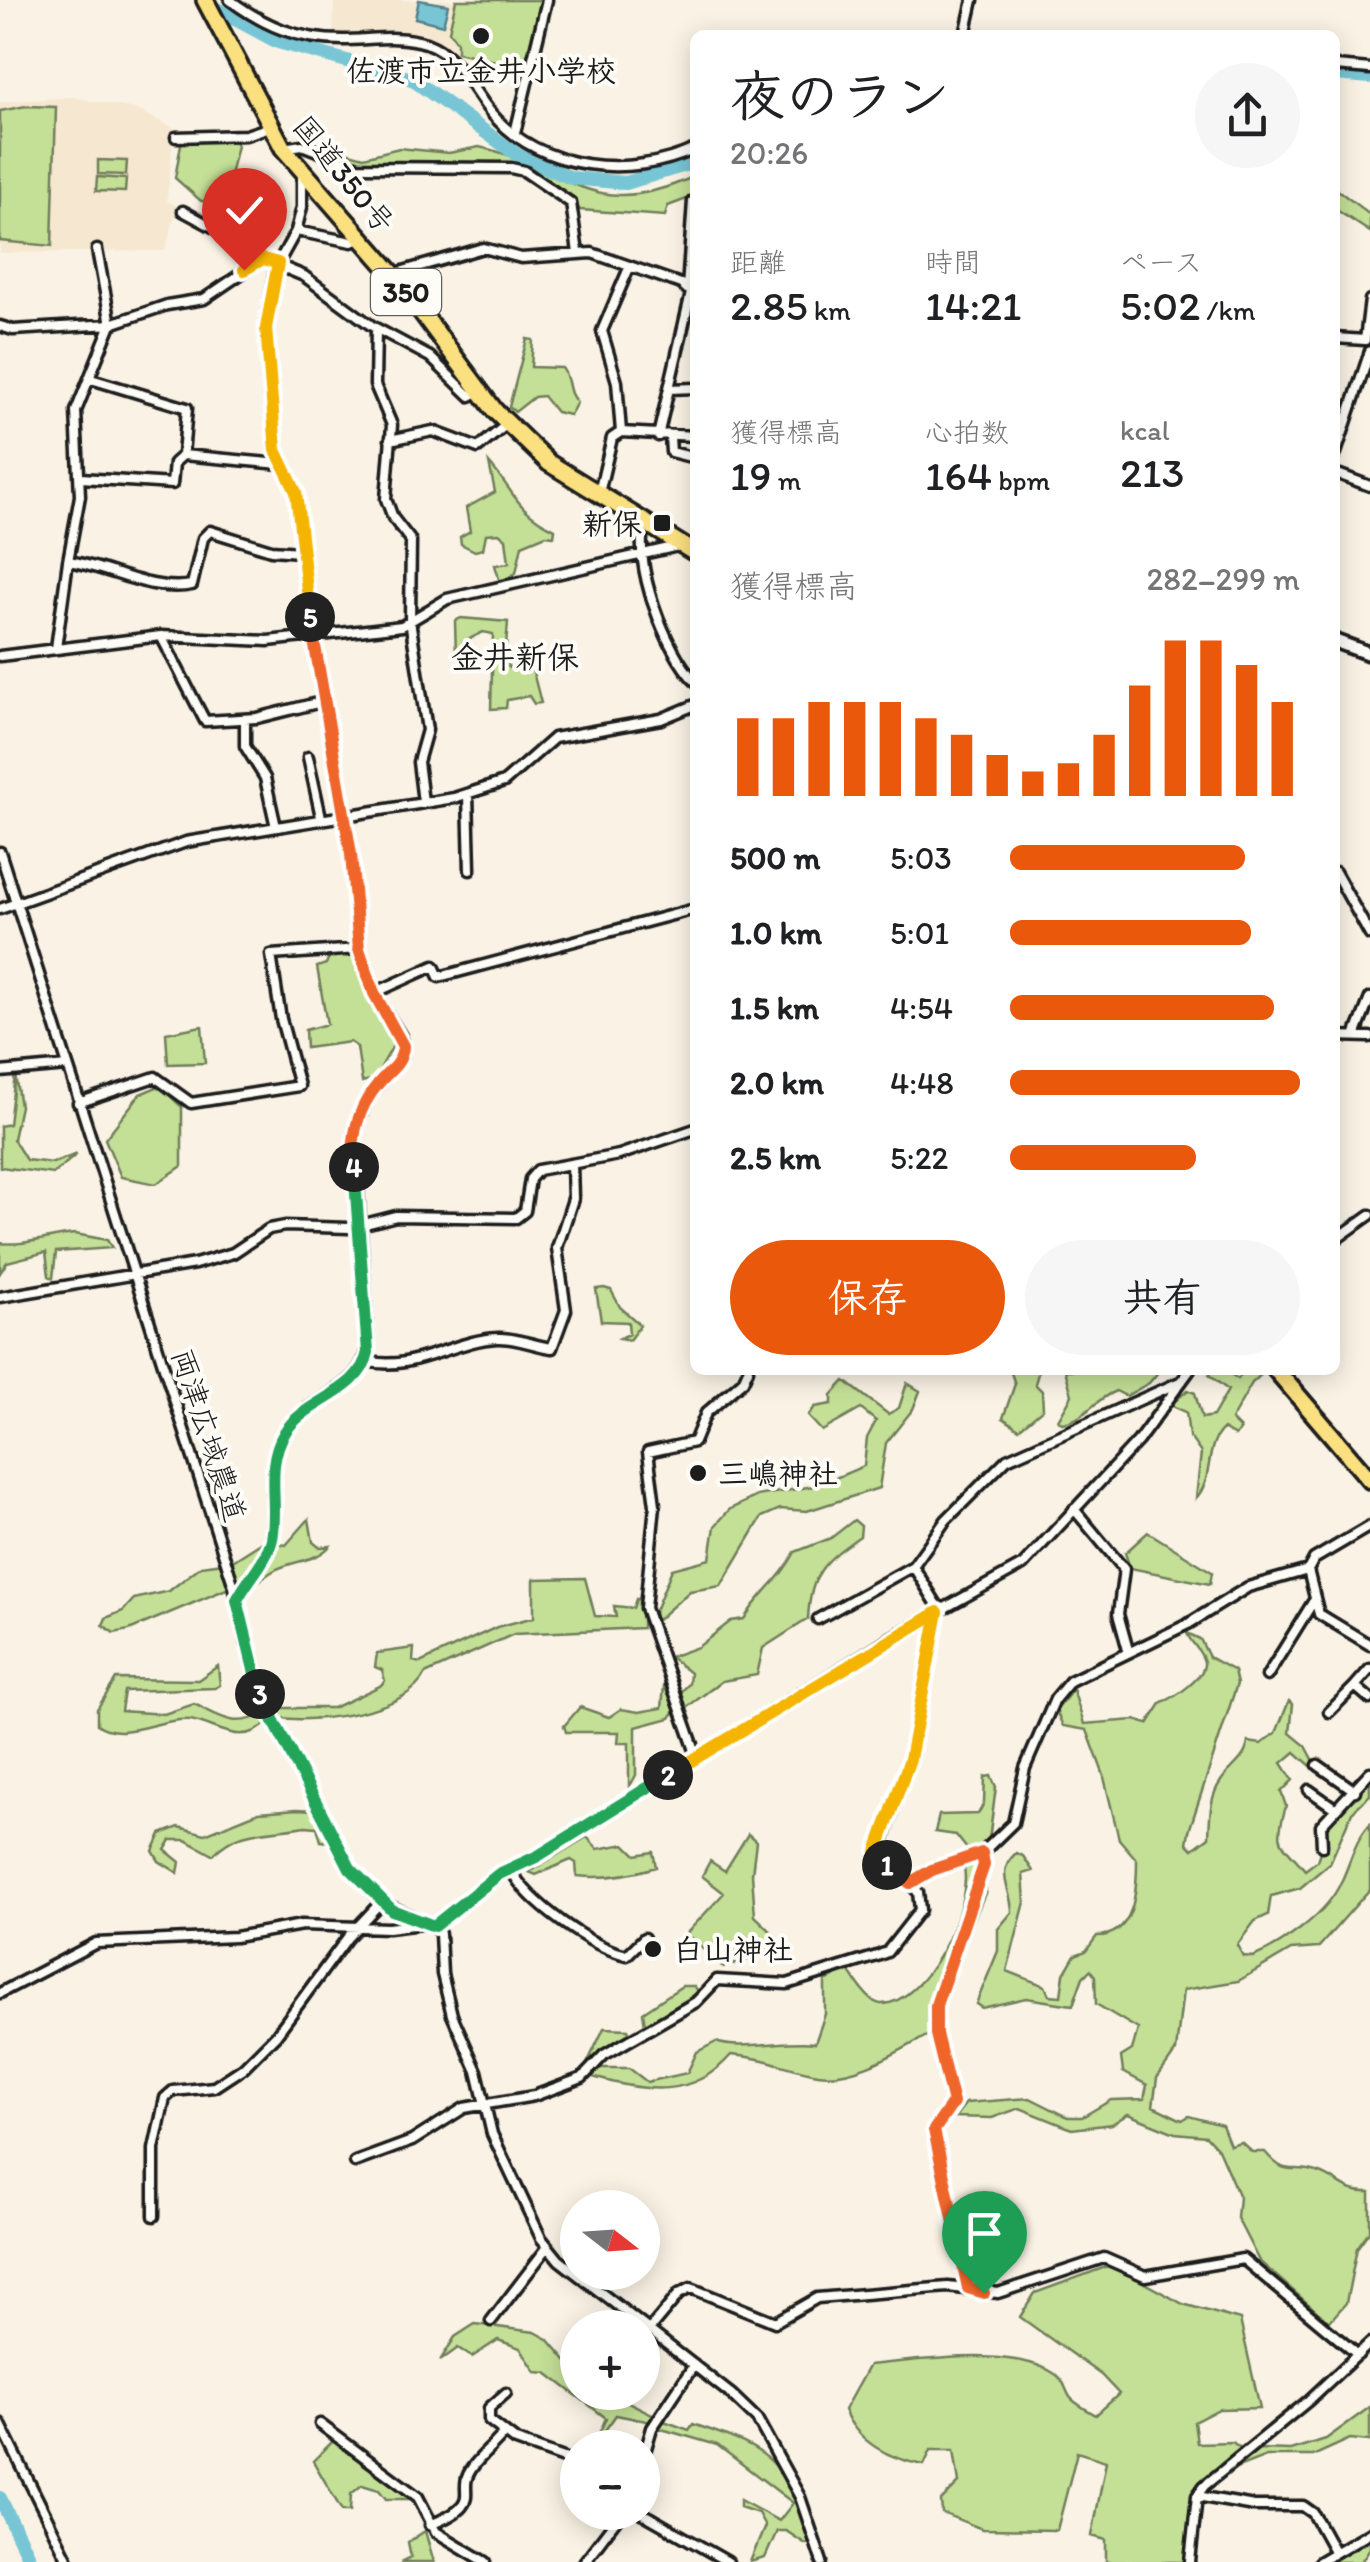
<!DOCTYPE html>
<html lang="ja">
<meta charset="utf-8">
<style>
:root{--surface:#fff;--page:#f6f6f6;--text:#202124;--muted:#757577;--accent:#ea580c}
body{margin:0;font-family:Itim,"Klee One",sans-serif;background:var(--page);color:var(--text);height:100vh;display:flex;flex-direction:column;font-size:38px;white-space:nowrap}
*{box-sizing:border-box;margin:0}
p{font-size:32px;color:var(--muted)}
.icon{flex:none;width:55px;height:55px;fill:none;stroke:currentColor;stroke-width:2;stroke-linecap:round;stroke-linejoin:round}
.map{position:relative;flex:1;overflow:hidden}
.sheet{position:absolute;left:690px;top:30px;width:650px;height:1345px;display:flex;flex-direction:column;background:var(--surface);border-radius:15px;box-shadow:0 5px 25px #0003}
.sheet>*{flex:none}
.needle{width:65px;rotate:107deg}
.tools{position:absolute;left:560px;top:2190px;display:grid;gap:20px}
.tools a{display:grid;place-items:center;width:100px;height:100px;border-radius:50%;background:var(--surface);box-shadow:0 5px 25px #0003;font-size:50px}
.pin{position:absolute;display:grid;place-items:center;width:85px;height:85px;color:#fff;margin:-102px -42px;border-radius:50% 50% 50% 0;rotate:-45deg;box-shadow:0 0 10px #0007}
.pin .icon{rotate:45deg}
.km{position:absolute;width:50px;height:50px;margin:-25px;border-radius:50%;background:#222;color:#fff;font-size:28px;line-height:50px;text-align:center}
.round{display:grid;place-items:center;flex:none;width:105px;height:105px;border-radius:52px;background:var(--page)}
.head{display:flex;align-items:center;justify-content:space-between;height:170px;padding:0 40px}
h1{font-size:55px;font-weight:600;line-height:75px}
.stats{display:grid;grid-template-columns:repeat(3,1fr);gap:15px;height:170px;padding:10px 40px}
.stats div{display:grid;align-content:center}
.stats b{font-size:42px;font-weight:600}
.stats small{font-size:28px;font-weight:400}
.stats p{font-size:28px}
.chart{height:280px;padding:20px 40px}
.chart p{display:flex;justify-content:space-between}
.chart svg{width:100%;height:180px;margin-top:10px;stroke:var(--accent);stroke-width:6}
.cta{display:flex;gap:20px;margin-top:auto;padding:20px 40px}
.cta a{flex:1;height:115px;border-radius:60px;background:var(--accent);color:#fff;font-size:40px;font-weight:600;line-height:115px;text-align:center}
.cta a+a{background:var(--page);color:var(--text)}
ul{padding:0 40px;list-style:none;font-size:32px}
li{display:grid;grid-template-columns:160px 120px 1fr;align-items:center;height:75px}
li i{height:25px;border-radius:12px;background:var(--accent)}
.map>svg:first-child{display:block}
.built{fill:#f6e8d0}
.green{fill:#c4e097;stroke:#707e5a;stroke-width:2.5}
.water{fill:#78c6d5;stroke:#53828b;stroke-width:2.5}
.lines{fill:none;stroke-linecap:round;stroke-linejoin:round}
.river{stroke:#78c6d5;stroke-width:14}
.street-casing{stroke:#1c1c1c;stroke-width:15}
.secondary-casing{stroke:#1c1c1c;stroke-width:19}
.highway-casing{stroke:#1c1c1c;stroke-width:22}
.street{stroke:#fdfcf7;stroke-width:8}
.secondary{stroke:#fdfcf7;stroke-width:11}
.highway{stroke:#fbe080;stroke-width:15}
.split-1-casing{stroke:#fff;stroke-width:20}
.split-2-casing{stroke:#fff;stroke-width:20}
.split-3-casing{stroke:#fff;stroke-width:20}
.split-4-casing{stroke:#fff;stroke-width:20}
.split-5-casing{stroke:#fff;stroke-width:20}
.split-6-casing{stroke:#fff;stroke-width:20}
.split-1{stroke:#f0652b;stroke-width:12}
.split-2{stroke:#f5b400;stroke-width:12}
.split-3{stroke:#22a559;stroke-width:12}
.split-4{stroke:#22a559;stroke-width:12}
.split-5{stroke:#f0652b;stroke-width:12}
.split-6{stroke:#f5b400;stroke-width:12}
.poi-dot{fill:#1c1c1c;stroke:#fdfcf7;stroke-width:4}
.labels{text-anchor:middle;dominant-baseline:central;stroke-width:8;stroke-linejoin:round;paint-order:stroke}
.shield{fill:#fdfcf7;stroke:#605f5e;stroke-width:2.5}
.shield-label{font-size:28px;font-weight:bold;fill:#1c1c1c}
.poi-label{font-size:30px;font-weight:bold;fill:#1c1c1c;stroke:#fdfcf7;text-anchor:start}
.street-label{font-size:30px;fill:#1c1c1c;stroke:#fdfcf7}
.neighbourhood-label{font-size:32px;font-weight:bold;fill:#1c1c1c;stroke:#fdfcf7}
</style>
<div class="map">
<svg width="1370" height="2562" viewBox="0 0 1370 2562">
<rect width="100%" height="100%" fill="#faf3e5"/>
<filter id="ink" filterUnits="userSpaceOnUse"><feTurbulence type="fractalNoise" baseFrequency=".01" numOctaves="2"/><feDisplacementMap in="SourceGraphic" scale="20" xChannelSelector="R" yChannelSelector="G"/><feConvolveMatrix kernelMatrix="1 2 1 2 8 2 1 2 1" color-interpolation-filters="sRGB"/></filter>
<g filter="url(#ink)">
<path class="built" d="M334 0H543L525 72 453 53 422 34 333 33Z
M72 97 135 109 174 128 167 201 178 206 165 251 0 253V102Z"/>
<path class="green" d="M456 0H541L525 68 457 52V42L449 31Z
M26 106 56 107 52 246 0 241V111Z
M186 140 235 141 237 145 226 193 216 201H201L175 178 181 144Z
M479 147C570 166 588 225 695 176V196L668 206 665 216 580 210 573 200 513 164H365L337 154 338 150 364 157 399 148 449 153Z
M98 160 127 161 126 175 98 174Z
M97 177 126 179 125 192 96 191Z
M1335 188 1370 215V232L1335 209Z
M527 339 533 340 531 367 562 368C571 379 566 392 577 402L570 415 556 412 543 396 534 397 515 412 509 407Z
M489 463C515 492 515 510 555 529L554 536 546 535 522 545 516 573 500 582 495 565 509 563 506 539 499 533 486 534 483 549 475 551 461 544 460 537 470 531 466 508 495 492Z
M461 618 508 622 505 658 509 668H532L541 703 534 704 529 696 507 700 506 708 491 709 493 634 483 632 463 642 460 656 456 657 455 621Z
M356 954 376 1002 398 1037 374 1079 362 1082 357 1047 350 1042 306 1048 305 1030 327 1024 317 967 326 964 330 955Z
M202 1026 205 1063 168 1064 166 1033Z
M15 1075 20 1106 13 1139 26 1160 53 1163 77 1154 53 1174 0 1167V1126L9 1124Z
M159 1086 182 1107V1166L156 1184 121 1177 105 1139 140 1094Z
M75 1234 107 1240 112 1248 56 1252 53 1278 49 1276 46 1252 7 1262 0 1273V1243C24 1246 51 1236 75 1234Z
M604 1288 611 1290 620 1307 640 1325 629 1340 620 1338 629 1334 628 1322 601 1321 596 1289Z
M1010 1370H1039L1035 1384 1042 1391 1043 1409 1019 1429 1003 1418 1015 1384Z
M1065 1370H1160L1149 1383 1126 1396 1116 1391C1095 1398 1086 1420 1062 1423L1058 1420 1072 1395Z
M1212 1370H1225L1238 1379 1245 1370 1265 1371 1252 1383 1231 1420 1240 1429 1235 1436 1223 1429C1204 1446 1214 1480 1196 1498L1201 1453 1189 1436 1186 1412 1170 1405 1188 1390 1195 1393 1202 1418 1213 1416 1228 1390 1209 1375Z
M845 1381 888 1414 899 1408 907 1383 920 1391 913 1409 886 1443 879 1488 807 1511 780 1509 762 1517 721 1586 690 1591 656 1621 654 1613 672 1569 710 1559 715 1526 730 1509 757 1496 819 1485 864 1466 867 1438 876 1421 861 1409 822 1431 808 1416 815 1407 832 1404V1395Z
M309 1519 313 1542 319 1547 330 1546C316 1562 294 1560 275 1570 262 1577 254 1588 238 1591L236 1585 129 1630 114 1633 103 1625 106 1618 123 1611 134 1599 169 1591 201 1566 231 1562 264 1541 286 1545Z
M854 1520 861 1526 860 1536C825 1561 810 1572 808 1619L763 1648 757 1675 722 1681 686 1708 679 1694 689 1684 690 1673 670 1657 698 1647 731 1621 744 1619C760 1593 782 1578 795 1552L831 1538Z
M1148 1532 1212 1572 1210 1584 1130 1568 1125 1553Z
M585 1578 595 1616 616 1617 614 1606 633 1608 636 1599 642 1600V1628L514 1634 425 1674C407 1712 319 1723 280 1718V1708H333L380 1686 385 1681 382 1670 375 1667 377 1653 414 1648 413 1661 420 1663 497 1627 534 1617V1579Z
M1187 1633 1200 1639 1209 1657 1234 1671 1237 1684 1189 1831 1187 1843 1193 1849 1209 1837C1210 1818 1209 1798 1221 1781 1230 1767 1246 1760 1248 1742L1261 1744 1276 1733 1289 1701 1293 1704 1290 1733 1306 1746 1315 1763 1312 1767 1295 1752 1282 1763 1293 1780 1281 1792 1286 1806C1274 1846 1280 1839 1305 1870L1317 1861 1329 1823 1370 1776V1795L1352 1812 1330 1863 1300 1888 1271 1896 1268 1915 1255 1921 1237 1945 1243 1956 1253 1957C1282 1945 1323 1916 1338 1888 1350 1867 1353 1842 1370 1824V1889L1318 1948 1291 1950 1238 1981 1183 1990 1176 2051 1157 2078 1153 2106 1182 2120 1189 2116 1222 2125 1230 2145 1241 2142 1252 2152H1265C1287 2178 1290 2164 1317 2172 1339 2178 1342 2193 1370 2192V2230L1357 2248 1346 2303 1329 2322 1259 2261 1237 2218 1239 2197 1218 2149 1206 2136 1175 2133 1128 2114 1112 2124 1072 2129 1020 2108 992 2118 955 2117 966 2103 1030 2098 1068 2117H1082L1111 2100 1144 2099 1147 2085 1123 2072 1121 2057 1132 2050 1138 2029 1096 2004 1095 1976 1090 1970 1083 1977 1073 2005 1026 1998 982 2008 976 2004 998 1951V1929L1012 1912C1012 1889 994 1873 1016 1853L1023 1856 1033 1871 1023 1874 1025 1902 1007 1971 1045 1986 1049 1995 1061 1996 1064 1974 1075 1955 1086 1951 1097 1936C1135 1936 1137 1890 1137 1860L1119 1839 1103 1773 1087 1730 1063 1726 1056 1711 1073 1689 1084 1724 1135 1720 1148 1724 1162 1702C1175 1698 1206 1677 1204 1662 1202 1651 1189 1641 1187 1633Z
M218 1666 220 1685 215 1688 124 1691 121 1711 164 1714 194 1704C223 1718 235 1729 265 1713L270 1720C242 1750 217 1724 190 1720 161 1717 122 1743 97 1724V1709L116 1679 198 1680Z
M664 1686 677 1708 670 1718 636 1727V1775L629 1788V1743H618L619 1732H566L564 1726 580 1707 609 1717 621 1709 639 1712 662 1708Z
M991 1776 996 1787 989 1840 979 1848 967 1849 956 1835 935 1832 939 1815 978 1814 984 1803 985 1777Z
M297 1809 315 1810 331 1842 321 1841 317 1827 305 1826C270 1833 237 1828 213 1855L186 1840H171L165 1850 180 1862 178 1873 159 1861 153 1851 161 1834 179 1827 205 1834 259 1812Z
M748 1834 756 1841 752 1874 755 1916 777 1937V1951L723 1967 686 1934 724 1893 702 1876 710 1861 725 1871Z
M587 1837 598 1849 625 1844 636 1855 653 1852 656 1867C630 1875 604 1879 577 1876L576 1863 571 1860 536 1875 529 1872Z
M978 1860 976 1874 986 1891 966 1938 949 1955 934 2003 930 2034C899 2051 854 2080 818 2074 788 2069 765 2057 731 2055 693 2099 644 2092 593 2077L599 2068H629L647 2082 687 2073 697 2052 716 2042C739 2051 787 2039 815 2043L825 2014V1981L848 1970C855 1978 869 2004 881 2004 925 2005 972 1907 964 1868Z
M682 1986H694L699 1992 645 2025 643 2012Z
M604 2028 628 2029 631 2036 604 2049 584 2070Z
M1111 2265 1183 2304 1240 2320 1260 2408 1219 2409 1194 2422 1197 2443 1232 2442 1242 2449C1186 2489 1191 2496 1186 2562H1106V2540L1092 2536 1106 2461 1077 2452 1057 2530 982 2529 942 2513 941 2501 959 2483 954 2450H931L924 2465C890 2459 858 2443 844 2410L869 2365C918 2361 1020 2344 1059 2377 1065 2383 1066 2391 1070 2397 1075 2404 1088 2410 1096 2415L1119 2394 1101 2375 1020 2317 1035 2293Z
M475 2324 535 2332 548 2339 577 2373 578 2392 610 2393 656 2416 651 2422 616 2415 593 2447 606 2418 547 2373 536 2372 520 2348 498 2340 472 2357 458 2348 440 2361 455 2337Z
M1370 2407V2441L1350 2439 1313 2456H1266L1233 2469 1256 2449 1290 2450 1326 2439Z
M664 2421 689 2430 693 2424C777 2452 782 2460 811 2542L806 2544 786 2531H777L765 2558 750 2562 765 2526 758 2513 740 2507V2500L779 2521 793 2503 717 2445 658 2428Z
M333 2441H338L410 2499H386L379 2490 362 2485 351 2494 350 2511H342L313 2461Z
M425 2531 434 2562H401L411 2557 408 2542Z
M1370 2537V2548L1361 2562H1329Z"/>
<path class="water" d="M419 0 448 5 443 25 415 18Z"/>
<g class="lines">
<path class="river" d="M205 3 278 42 412 79 516 154 571 178 626 183 695 162
M1335 74 1370 77
M0 2498 31 2562"/>
<defs>
<path id="street" d="M230 0C265 26 298 40 343 40 371 40 397 34 426 43 459 55 470 88 492 114 541 171 630 179 695 149
M965 35 973 0
M1335 66 1370 69
M515 133 547 0
M176 137 246 135 270 127
M283 148 302 145 358 167 511 168 524 171 571 203 578 253
M183 211 246 245 261 260
M296 231 352 242 361 239
M393 274 483 248 521 258 592 253 681 284 695 295
M687 289 693 201
M0 326 13 330 111 324 167 305 204 299 263 259 304 276 372 326 430 357 470 396 479 391
M376 329 375 385 392 425 386 499 393 518 411 541 410 620 427 730 418 762 423 802
M1335 338 1365 340
M1365 340 1370 300
M669 389 695 388
M621 432 695 436
M658 436 691 293
M670 437 671 452 695 458
M390 440 433 431 478 448 507 424
M183 455 280 464
M1335 456 1370 351
M1335 473 1370 486
M81 478 172 484 174 463 183 455 187 408 91 379
M599 493 612 438 621 432 617 382 602 331 629 268
M645 522C631 562 666 652 695 681
M68 561 80 496 76 411 111 324 97 250
M161 636 205 721 257 718 325 701
M56 648 68 561C109 567 152 593 192 585L203 538 210 531 271 550 301 552
M0 656 161 636 268 641 402 626 447 599 678 546
M245 720V746L265 778 276 827
M308 757 321 817
M468 794 470 870
M0 852 235 1590 257 1689 350 1868 381 1902 434 1926 440 1934 442 1974 452 2015 477 2071 492 2134 541 2238 559 2260 732 2395 757 2419 800 2497 822 2562
M1335 872 1370 935
M0 909 186 842 454 798 504 782 554 738 661 719 695 705
M374 993 434 966 439 977 695 909
M1335 1036 1370 1037
M1355 1036 1370 998
M0 1072 67 1066
M78 1103 155 1077 191 1103 299 1086 281 1019 271 955 359 949
M1335 1240 1370 1215
M0 1297 195 1264 233 1253 269 1229 285 1226 349 1228 396 1216 516 1218 525 1211 530 1179 538 1170 619 1155 695 1129
M366 1361C413 1373 452 1340 498 1338 515 1337 535 1346 552 1348L566 1310 557 1248 573 1199 572 1164
M1074 1509 1124 1569 1118 1614 1128 1650
M913 1566 946 1520 1007 1459 1182 1381
M1308 1570 1319 1614 1370 1645
M237 1600C247 1581 268 1561 272 1539 278 1503 264 1466 285 1432 310 1392 369 1391 368 1336L354 1131 369 1098 403 1055 401 1036 374 993 359 949 351 854 313 635 296 492 276 450 265 328 275 269 296 231 302 207V175
M938 1612 910 1759 878 1857 910 1883 931 1870 982 1853
M818 1619 913 1566 941 1611
M1370 1669 1355 1686 1370 1699
M1267 1676 1313 1602
M1329 1712 1355 1686
M697 1756 645 1608 655 1505 648 1452 694 1442 706 1413 743 1381 748 1370
M1318 1765 1355 1791
M1309 1790 1336 1809
M1322 1846 1321 1825 1370 1772
M511 1870C528 1902 590 1947 627 1955L644 1938
M434 1926 499 1875 537 1856 892 1637 1023 1565 1138 1441 1190 1370
M0 1993 96 1943 235 1937 302 1925 388 1928 421 1924
M355 2162 412 2141 464 2108 534 2096 582 2078 604 2055 696 2002 717 1980 787 1984 877 1956 887 1952 920 1910 918 1892 910 1883
M154 2216V2149L165 2098 173 2091 214 2087 243 2068 276 2035 347 1938 381 1902
M968 2288 934 2130 953 2103 935 2033 936 2005 984 1865 982 1853 1013 1823 1025 1768 1055 1699 1070 1681 1188 1624 1248 1587 1308 1570 1314 1559 1370 1526
M491 2321 547 2248
M649 2330 679 2294 691 2288 775 2322 817 2298 948 2287 998 2293 1104 2258 1145 2276 1243 2259 1358 2355
M506 2393 489 2408V2420L516 2441 578 2463
M0 2423 69 2562
M320 2424 418 2497 436 2532 486 2562
M642 2462 652 2428 694 2365
M1197 2496 1254 2506H1303L1313 2513 1334 2551
M640 2512 728 2562
M430 2525C488 2502 454 2493 472 2468 481 2455 494 2446 504 2433
M584 2562 622 2512
M1190 2562 1197 2496 1204 2486 1308 2401 1370 2343
M1319 2562 1370 2532"/>
<path id="secondary" d="M1335 641 1370 654"/>
<path id="highway" d="M205 0 283 148 393 274 495 411 549 463 695 553
M1276 1370 1370 1480"/>
</defs>
<use href="#street" class="street-casing"/>
<use href="#secondary" class="secondary-casing"/>
<use href="#highway" class="highway-casing"/>
<use href="#street" class="street"/>
<use href="#secondary" class="secondary"/>
<use href="#highway" class="highway"/>
</g>
</g>
<g class="lines" filter="url(#ink)">
<defs>
<path id="split-1" d="M887 1865 910 1883 932 1870 982 1853 984 1865 936 2005V2034L953 2103 934 2130 968 2288 984 2293"/>
<path id="split-2" d="M668 1775 938 1612 910 1759 877 1851 887 1865"/>
<path id="split-3" d="M260 1694 350 1868 392 1910 434 1926 499 1874 538 1856 668 1775"/>
<path id="split-4" d="M260 1694 237 1600C247 1580 267 1561 272 1539 279 1503 264 1466 285 1432 306 1399 360 1393 368 1352L354 1167"/>
<path id="split-5" d="M310 617 351 854 359 949 374 993 403 1046C402 1065 389 1070 378 1084 357 1109 351 1136 354 1167"/>
<path id="split-6" d="M244 270 263 259 278 263 266 328 276 450 296 492 310 617"/>
</defs>
<use href="#split-1" class="split-1-casing"/>
<use href="#split-2" class="split-2-casing"/>
<use href="#split-3" class="split-3-casing"/>
<use href="#split-4" class="split-4-casing"/>
<use href="#split-5" class="split-5-casing"/>
<use href="#split-6" class="split-6-casing"/>
<use href="#split-1" class="split-1"/>
<use href="#split-2" class="split-2"/>
<use href="#split-3" class="split-3"/>
<use href="#split-4" class="split-4"/>
<use href="#split-5" class="split-5"/>
<use href="#split-6" class="split-6"/>
</g>
<g class="poi-dot">
<circle cx="481" cy="36" r="10"/>
<rect x="652" y="513" width="20" height="20" rx="5"/>
<circle cx="698" cy="1473" r="10"/>
<circle cx="653" cy="1949" r="10"/>
</g>
<g class="labels">
<rect class="shield" x="371" y="269" width="70" height="46" rx="8"/>
<g class="shield-label">
<text x="406" y="292">350</text>
</g>
<g class="poi-label">
<text x="481" y="70" text-anchor="middle">佐渡市立金井小学校</text>
<text x="642" y="523" text-anchor="end">新保</text>
<text x="718" y="1473">三嶋神社</text>
<text x="673" y="1949">白山神社</text>
</g>
<g class="street-label">
<text transform="translate(344 174) rotate(51)">国道350号</text>
<text transform="translate(209 1435) rotate(72)">両津広域農道</text>
</g>
<g class="neighbourhood-label">
<text x="515" y="657">金井新保</text>
</g>
</g>
</svg>
<div class="tools">
<a><svg class="needle" viewBox="-14 -14 28 28"><path d="M0-13l5 13h-10z" fill="#e53935"/><path d="M0 13l5-13h-10z" fill="#757577"/></svg></a>
<a>+</a>
<a>−</a>
</div>
<div class="pin" style="left:984px;top:2293px;background:#1e9e55"><svg class="icon" aria-label="arrive" viewBox="0 0 24 24"><path d="M6 21V4h12l-3 4 3 4H6"/></svg></div>
<div class="pin" style="left:244px;top:270px;background:#d93025"><svg class="icon" aria-label="check" viewBox="0 0 24 24"><path d="M5 12l5 5 9-10"/></svg></div>
<b class="km" style="left:887px;top:1865px">1</b>
<b class="km" style="left:668px;top:1775px">2</b>
<b class="km" style="left:260px;top:1694px">3</b>
<b class="km" style="left:354px;top:1167px">4</b>
<b class="km" style="left:310px;top:617px">5</b>
<section class="sheet">
<div class="head"><div><h1>夜のラン</h1><p>20:26</p></div><a class="round"><svg class="icon" aria-label="share" viewBox="0 0 24 24"><path d="M12 15V3M7 8l5-5 5 5M5 13v7h14v-7"/></svg></a></div>
<div class="stats">
<div><p>距離</p><b>2.85<small> km</small></b></div>
<div><p>時間</p><b>14:21</b></div>
<div><p>ペース</p><b>5:02<small> /km</small></b></div>
</div>
<div class="stats">
<div><p>獲得標高</p><b>19<small> m</small></b></div>
<div><p>心拍数</p><b>164<small> bpm</small></b></div>
<div><p>kcal</p><b>213</b></div>
</div>
<div class="chart"><p><span>獲得標高</span>282–299 m</p>
<svg viewBox="0 0 160 44" preserveAspectRatio="none"><path d="M5 44V25M15 44V25M25 44V21M35 44V21M45 44V21M55 44V25M65 44V29M75 44V34M85 44V38M95 44V36M105 44V29M115 44V17M125 44V6M135 44V6M145 44V12M155 44V21"/></svg>
</div>
<ul>
<li><b>500 m</b>5:03<i style="width:81%"></i></li>
<li><b>1.0 km</b>5:01<i style="width:83%"></i></li>
<li><b>1.5 km</b>4:54<i style="width:91%"></i></li>
<li><b>2.0 km</b>4:48<i style="width:100%"></i></li>
<li><b>2.5 km</b>5:22<i style="width:64%"></i></li>
</ul>
<div class="cta"><a>保存</a><a>共有</a></div>
</section>
</div>
